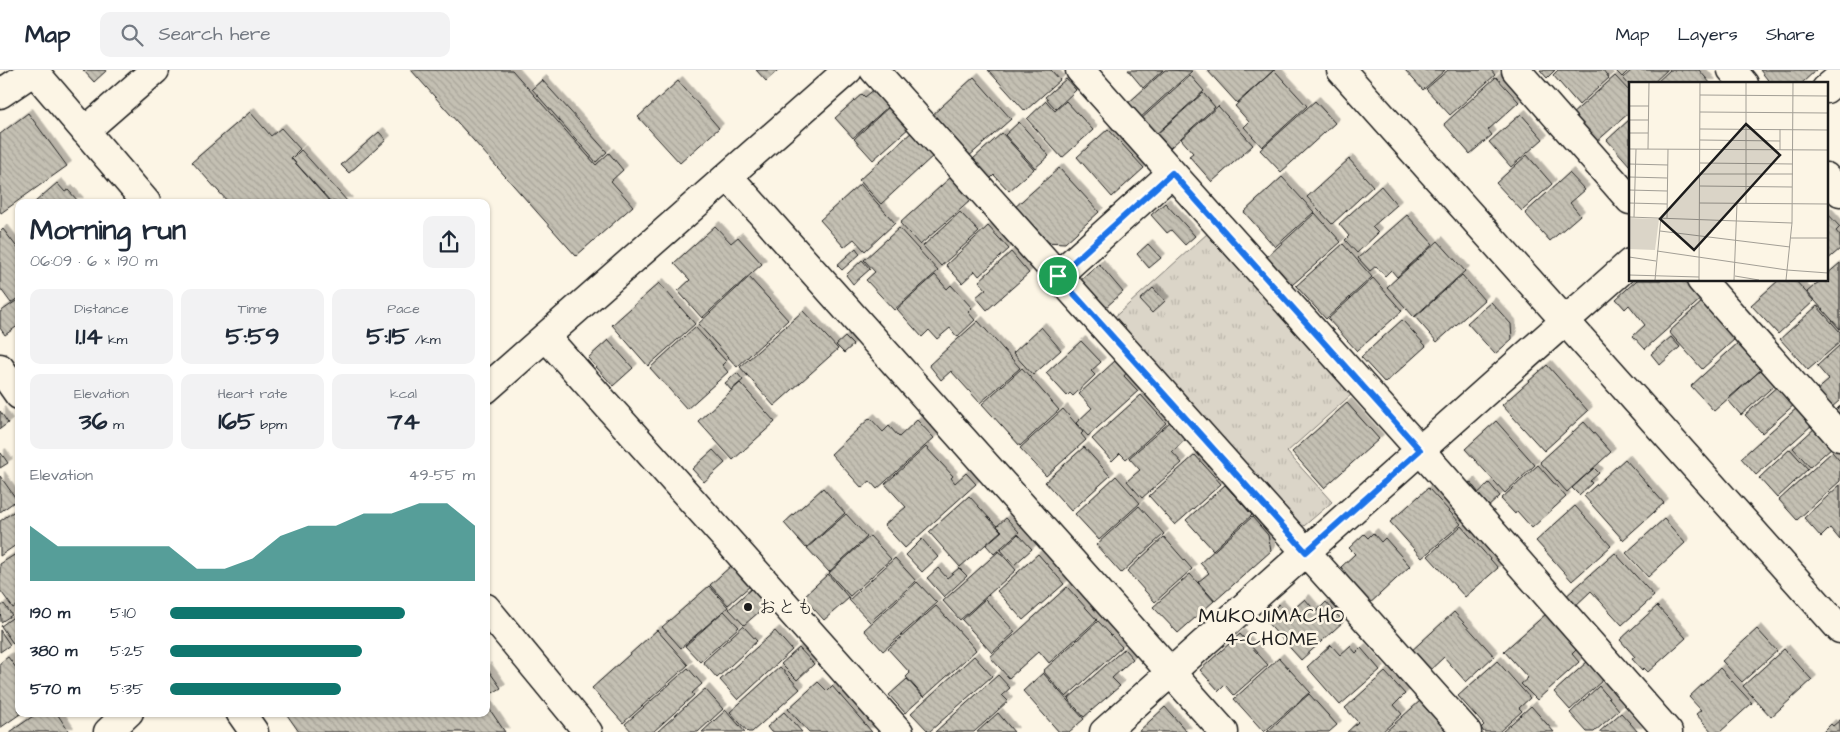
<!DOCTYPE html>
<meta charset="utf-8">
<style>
:root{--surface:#fff;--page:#f2f2f3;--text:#1f2937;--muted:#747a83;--line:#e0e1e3;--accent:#0f766e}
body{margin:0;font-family:"Architects Daughter","Klee One",sans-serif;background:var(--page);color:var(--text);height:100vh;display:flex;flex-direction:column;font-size:19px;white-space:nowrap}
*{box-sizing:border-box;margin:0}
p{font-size:16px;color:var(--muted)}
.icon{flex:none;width:28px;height:28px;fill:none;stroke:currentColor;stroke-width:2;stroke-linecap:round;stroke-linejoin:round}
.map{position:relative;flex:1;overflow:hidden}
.drawer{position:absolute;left:15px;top:129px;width:475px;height:518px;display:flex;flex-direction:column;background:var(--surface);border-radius:10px;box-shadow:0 1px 4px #0004}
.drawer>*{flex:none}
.pin{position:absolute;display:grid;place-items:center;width:42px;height:42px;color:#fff;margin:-21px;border:2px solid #fff;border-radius:50%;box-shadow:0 1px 5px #0007}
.round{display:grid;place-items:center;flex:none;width:52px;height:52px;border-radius:10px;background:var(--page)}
.summary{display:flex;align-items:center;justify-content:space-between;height:85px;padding:0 15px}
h1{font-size:28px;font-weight:700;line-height:38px}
.figures{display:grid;grid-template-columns:repeat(3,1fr);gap:8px;height:85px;padding:5px 15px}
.figures div{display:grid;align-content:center;border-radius:10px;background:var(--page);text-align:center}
.figures b{font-size:25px;font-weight:700}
.figures small{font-size:14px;font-weight:400}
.figures p{font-size:14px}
.chart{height:140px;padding:10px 15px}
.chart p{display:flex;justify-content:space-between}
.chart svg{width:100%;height:90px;margin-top:5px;fill:var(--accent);opacity:.7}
ul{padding:0 15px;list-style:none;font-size:16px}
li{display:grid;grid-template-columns:80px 60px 1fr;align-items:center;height:38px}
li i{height:12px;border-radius:6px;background:var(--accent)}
header{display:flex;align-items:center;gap:30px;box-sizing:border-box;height:70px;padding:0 25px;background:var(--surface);border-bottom:1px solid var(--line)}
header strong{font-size:24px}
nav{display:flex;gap:28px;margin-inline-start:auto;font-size:18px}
.search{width:350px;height:45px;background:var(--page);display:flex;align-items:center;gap:12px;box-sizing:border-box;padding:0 18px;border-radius:10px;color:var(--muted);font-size:19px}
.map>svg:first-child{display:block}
.park{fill:url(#park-tufts);stroke:#7c7872}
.building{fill:url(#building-back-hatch);stroke:#1c1c1c;filter:url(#shadow)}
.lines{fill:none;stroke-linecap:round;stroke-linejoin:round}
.street-casing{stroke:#1c1c1c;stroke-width:31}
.secondary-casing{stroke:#1c1c1c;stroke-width:31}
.street{stroke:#fcf5e5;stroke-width:28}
.secondary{stroke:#fcf5e5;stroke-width:28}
.route-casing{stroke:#fff;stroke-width:10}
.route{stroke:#1a73e8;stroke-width:6}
.poi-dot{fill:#1c1c1c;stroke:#fcf5e5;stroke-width:2}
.labels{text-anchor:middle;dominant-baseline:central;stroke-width:5;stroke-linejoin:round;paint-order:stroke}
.poi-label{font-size:19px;fill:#1c1c1c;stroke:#fcf5e5;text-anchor:start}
.neighbourhood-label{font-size:20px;letter-spacing:1px;fill:#1c1c1c;stroke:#fcf5e5}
.inset-road{fill:none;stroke:#a29e95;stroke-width:1}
.view{fill:#1c1c1c;fill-opacity:0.15;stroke:#1c1c1c;stroke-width:2.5}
.inset-edge{fill:none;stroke:#1c1c1c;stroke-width:2.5}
</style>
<header>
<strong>Map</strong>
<div class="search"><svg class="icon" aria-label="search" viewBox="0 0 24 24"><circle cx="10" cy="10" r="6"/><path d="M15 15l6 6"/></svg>Search here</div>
<nav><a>Map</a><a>Layers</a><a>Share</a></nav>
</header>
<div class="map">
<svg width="1840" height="662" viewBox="0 0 1840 662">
<defs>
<pattern id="park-tufts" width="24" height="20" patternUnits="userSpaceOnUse" patternTransform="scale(1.25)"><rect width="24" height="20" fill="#dbd5c8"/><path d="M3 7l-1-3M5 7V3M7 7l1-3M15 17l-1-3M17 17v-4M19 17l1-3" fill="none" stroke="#bbb6ab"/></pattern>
<pattern id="building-back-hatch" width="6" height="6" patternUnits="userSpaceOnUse" patternTransform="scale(1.25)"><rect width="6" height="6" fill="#c4c0b3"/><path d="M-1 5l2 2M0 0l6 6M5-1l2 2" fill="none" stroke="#a8a499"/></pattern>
<filter id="shadow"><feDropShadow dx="4.5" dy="-4.5" stdDeviation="0" flood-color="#0004"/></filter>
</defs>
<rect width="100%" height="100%" fill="#fcf5e5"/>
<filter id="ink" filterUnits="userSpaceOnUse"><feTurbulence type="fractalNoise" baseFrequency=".02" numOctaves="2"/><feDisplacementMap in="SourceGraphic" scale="10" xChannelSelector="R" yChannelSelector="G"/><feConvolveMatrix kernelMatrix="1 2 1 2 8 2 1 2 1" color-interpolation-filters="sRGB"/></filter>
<g filter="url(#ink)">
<path class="park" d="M1208 163 1352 324 1287 382 1332 432 1304 456H1293L1110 251Z"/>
<path class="building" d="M83 0H107L94 12Z
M411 0H512L596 95 609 83 623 100 611 111 633 136 576 186Z
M756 0H778L766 11Z
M988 0H1051L1060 10 1025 41Z
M1128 0H1163L1143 18Z
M1165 0 1192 1 1139 49 1126 35Z
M1207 0H1274L1237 33Z
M1274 0 1307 36 1262 77 1244 57 1249 52 1235 36Z
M1405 0H1445L1423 20Z
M1448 0H1491L1495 5 1450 45 1426 19Z
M1540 0H1555L1547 8Z
M1558 0H1603L1609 8 1579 35 1553 5Z
M1615 0H1629L1622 7Z
M1632 0H1667L1652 14H1630V16L1623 8Z
M1670 0H1699L1711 14H1655Z
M1760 0H1816L1801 14H1771Z
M1190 5 1204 21 1154 66 1140 50Z
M1615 6 1630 22V42L1595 73 1571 45Z
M974 7 1011 49 967 88 930 47Z
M1496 7 1519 32 1488 60 1492 65 1470 84 1444 54Z
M1066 9 1076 20 1056 39 1045 27Z
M542 10 607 82 596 92 532 19Z
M678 11 719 58 680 93 638 47Z
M875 19 890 35 853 68 835 48 862 24 865 27Z
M1203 23 1215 37 1170 78 1157 64Z
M1046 31 1055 41 1066 31 1093 60 1062 88 1027 49Z
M1315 31 1335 53 1281 102 1260 80Z
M890 36 910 57 873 90 854 69Z
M1218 36 1253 75 1212 112 1189 86 1193 83 1181 69Z
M250 42 271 66 281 58 300 79 291 88 330 132H228L192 92Z
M28 43 67 96 1 143 0 141V64Z
M1521 44 1543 69 1511 97 1489 72Z
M1630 49V96L1607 70Z
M1019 52 1049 86 1035 98 1005 65Z
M1108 59 1144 98 1112 127 1077 87Z
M913 61 934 85 881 134 859 110Z
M379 62 386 70 349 103 341 95Z
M1002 63 1034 99 1009 121 994 105 990 109 973 89Z
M301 80 348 132H331L292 89Z
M1527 85 1552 114 1522 141 1496 113Z
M1349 89 1373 116 1332 154 1307 127Z
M1059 98 1099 142 1065 173 1044 172 1014 138Z
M1569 103 1585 120 1570 133 1580 145 1550 171 1525 143Z
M951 107 971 130 920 175 900 153Z
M1282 107 1314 142 1275 177 1244 142Z
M57 113 65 122 68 120 79 132H35Z
M860 114 895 153 865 181 854 169 844 177 820 150Z
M1381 116 1397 135 1372 157 1378 163 1357 183 1345 170 1349 166 1339 154Z
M1165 133 1195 166 1185 175 1171 160 1167 163 1151 145Z
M960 142 979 162 941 196 923 176Z
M1826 142 1840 157 1836 161 1840 166V179L1826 191Z
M1315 143 1341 172 1292 215 1267 187Z
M1407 145 1433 174 1397 207 1391 200 1385 206 1376 196 1370 201 1358 188Z
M715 156 731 173 738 167 762 194 702 248 678 221 690 210 674 193Z
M988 156 1009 179 979 206 975 201 962 213 946 195Z
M899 158 938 201 894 240 866 210 875 202 864 190Z
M3 159 19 180V227L11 233 0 218V162Z
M1438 171 1465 201 1414 247 1387 217Z
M1148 174 1161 188 1149 198 1137 184Z
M1343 174 1372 207 1326 249 1296 216Z
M856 178 860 184 842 200 837 195Z
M1011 182 1029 203 987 240 976 227 986 219 979 211Z
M862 190 870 199 853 214 846 205Z
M1840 193V259L1807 222 1821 210H1826V205Z
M1099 194 1123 222 1105 238 1080 211Z
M935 205 947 219 951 215 972 238 968 242 975 250 957 267 950 258 937 269 929 260 922 267 897 239Z
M1462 205 1484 230 1437 272 1415 247Z
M749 207 788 250 737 297 698 254Z
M1373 208 1402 241 1357 281 1328 249Z
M1637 210H1686L1702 228 1645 279 1633 266 1645 255 1629 235 1625 239 1616 229Z
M1779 210H1795L1814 231 1778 264 1751 235Z
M659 213 695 254 648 296 612 255Z
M1153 218 1165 231 1152 243 1140 230Z
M19 229V255L5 265 0 258V242Z
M1703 231 1736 268 1702 299 1669 262Z
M1491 232 1511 254 1512 269 1495 284 1467 253Z
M1817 236 1840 262V272L1808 300 1780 269Z
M803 241 838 279 774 336 740 297Z
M1402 250 1426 276 1385 313 1361 287Z
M978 251 1020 298 980 333 951 301 941 310 929 295Z
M695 257 726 291 722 295 728 302 687 339 650 298Z
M1041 257 1061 280 1033 305 1013 283Z
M845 267 853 275 844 283 836 275Z
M1671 267 1680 277 1660 295 1651 284Z
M608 270 633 298 613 316 588 288Z
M1081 271 1101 292 1091 301 1095 305 1073 326 1070 323 1067 326 1046 303Z
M1739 272 1763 298 1714 341 1691 316Z
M1840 275V330L1831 338 1816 321 1829 310 1817 296Z
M1116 290 1127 302 1124 306 1138 321 1088 366 1076 353 1092 338 1079 324Z
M1547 295 1588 341 1544 381 1502 335Z
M1022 298 1059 340 1020 376 982 334Z
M1763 298 1777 313 1741 345 1728 330Z
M737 303 743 310 731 320 725 313Z
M740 313 775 352 733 390 698 351Z
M1779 315 1795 334 1762 363 1745 345Z
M1141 325 1166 353 1126 389 1120 383 1112 391 1092 369Z
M1347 333 1379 369 1324 418 1292 382Z
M1840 336V350L1833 343Z
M1798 337 1813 354 1756 405 1741 388Z
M1063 339 1083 362 1081 364 1086 370 1046 406 1020 378Z
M0 341 8 353 0 359Z
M870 348 883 362 889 356 899 367 917 350 934 368 877 419 870 411 862 418 831 384Z
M1496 351 1535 395 1505 423 1465 379Z
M1170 352 1186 369 1172 382 1182 393 1142 428 1127 411 1140 400 1129 388Z
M1584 352 1611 382 1567 422 1540 392Z
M1816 357 1833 376 1810 397 1793 378Z
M926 377 953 406 951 408 955 413 966 403 976 414 905 478 884 455 906 437 885 414Z
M1084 377 1110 406 1071 441 1045 412Z
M1790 379 1808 399 1777 428 1759 408Z
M713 380 725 393 704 412 692 399Z
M1832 382 1840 391V411L1797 450 1779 430Z
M1 383 8 393 0 398V384Z
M1195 385 1221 414 1175 455 1149 426Z
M1625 389 1664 433 1623 470 1584 426Z
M1538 395 1566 427 1532 458 1517 441 1515 444 1501 429Z
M1594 398 1599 403 1590 411 1592 413 1579 425 1572 418Z
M0 406 17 430 0 442Z
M1116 406 1140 433 1099 470 1075 444Z
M1470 412 1478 422 1473 427 1464 417Z
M1489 413 1500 426 1484 441 1473 428Z
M1225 415 1252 445 1213 480 1186 450Z
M1840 415V470L1830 458 1821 467 1804 448Z
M823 418 845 443 806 478 784 453Z
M1428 418 1461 454 1422 488 1390 452Z
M969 426 1001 461 960 497 929 462Z
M1139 436 1164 464 1121 503 1096 475Z
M1575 436 1611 476 1572 511 1536 471Z
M19 438V473L0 486V451Z
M846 444 867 467 829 502 807 478Z
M1252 447 1268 465 1271 481 1215 531 1198 512 1209 503 1200 493Z
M1006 448 1019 462 994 484 986 475 1002 461 997 456Z
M1664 449 1685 473 1648 507 1626 483Z
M1461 456 1498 498 1465 527 1428 486Z
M1373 463 1381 472 1385 468 1410 496 1366 537 1340 508 1346 503 1341 497 1355 484 1349 478 1364 464 1368 468Z
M1018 464 1032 479 1014 495 1001 480Z
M870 466 891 489 850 526 829 503Z
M1164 467 1192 499 1155 532 1127 501Z
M922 469 938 487 922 502 906 485Z
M999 481 1016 500 960 550 943 531Z
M19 482V534L13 538 0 520V494Z
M1615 483 1654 526 1622 555 1591 521 1573 538 1564 528Z
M1038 484 1064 514 1023 550 997 521Z
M895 488 916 511 870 552 849 530Z
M732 495 750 516 728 535 710 515Z
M938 498 947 508 959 498 967 506 944 527 927 508Z
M828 504 849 528 824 550 803 527Z
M1190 504 1214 531 1178 563 1153 537Z
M917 512 937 533 883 581 864 560Z
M709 516 728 537 681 578 662 557Z
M1067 517 1097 550 1049 593 1039 581 1009 608 990 587Z
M752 518 767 535 744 555 729 539Z
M985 529 1015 562 992 583 962 550Z
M1305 529 1316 542 1326 532 1343 552 1301 590 1263 548 1279 534 1288 544Z
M4 534 12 545 1 552 0 537Z
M936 536 976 580 924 627 906 607 910 603 888 579Z
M1657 536 1686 568 1648 602 1644 598 1642 600 1632 589 1635 587 1620 570Z
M724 541 739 557 700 592 685 576Z
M1454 542 1494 586 1466 612 1444 587 1427 603 1409 583Z
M19 543V582L1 556Z
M1546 544 1577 579 1572 584 1579 592 1537 630 1521 614 1528 608 1504 581Z
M1098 551 1122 577 1066 627 1043 601Z
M743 556 757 571 717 608 703 592Z
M1757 559 1777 581 1742 612 1722 591Z
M0 560 10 575 0 582Z
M657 560 688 595 623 653 592 618Z
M775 561 792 580 738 630 720 610Z
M1240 564 1268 595 1234 625 1225 615 1219 621 1200 600Z
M1331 575 1340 585 1350 576 1356 583 1361 578 1380 600 1340 635 1307 597Z
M799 578 814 594 797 610 781 594Z
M1124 579 1133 589 1112 608 1120 616 1084 647 1068 629Z
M1784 579 1812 610 1771 647 1743 616Z
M974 586 992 606 929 662 911 643Z
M8 587 19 602V642H23L0 658V593Z
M1279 588 1310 622 1264 662 1234 629Z
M1497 591 1530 628 1519 638 1522 641 1499 662H1484L1481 658 1484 655 1458 626Z
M1588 591 1604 609 1570 640 1554 622Z
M486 597 501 618 486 627Z
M780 597 800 619 752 662H748L730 642Z
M688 598 702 614 692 623 694 625 653 662H632L625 654Z
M1720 598 1752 633 1720 662H1712L1696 644 1701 640 1689 627Z
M1385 602 1405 624 1394 635 1402 644 1382 662H1347L1358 652 1345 638Z
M1043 603 1084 649 1069 662H1059L1023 621Z
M998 605 1010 618 1002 625 1008 631 974 662H935Z
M907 609 923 627 905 643 889 625Z
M818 612 827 621 832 616 872 662H809L788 639Z
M1599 616 1619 640 1594 662H1587L1570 643Z
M705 619 723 639 698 662H657Z
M1309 624 1337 655 1329 662H1267Z
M1420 631 1447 661 1445 662H1385Z
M486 634 505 662H299L285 642H486Z
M1531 636 1554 662H1502Z
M1165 637 1187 662H1138Z
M726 640 745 662H702Z
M39 642H56L69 662H10Z
M784 642 802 662H771L767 657Z
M998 643 1014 662H977Z
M1621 643 1638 662H1599Z
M1840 650V662H1823L1831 654 1833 656Z"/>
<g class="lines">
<defs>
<path id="street" d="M33 0 146 132
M874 0 1467 662
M1080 0 1420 380 1668 662
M1516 0 1630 130
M1732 0 1744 14
M1826 19 1840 7
M0 24 34 1
M85 61 155 0
M728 106 1224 662
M1826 107 1840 122
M1057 206 1172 103
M1701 210 1840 367
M546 267 899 662
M0 298 19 325
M486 319 848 0
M486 538 588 662
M240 642 254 662
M108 662 129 642
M1104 662 1630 193"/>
<path id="secondary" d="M1341 0 1840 559"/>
</defs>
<use href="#street" class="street-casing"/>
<use href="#secondary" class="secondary-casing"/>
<use href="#street" class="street"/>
<use href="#secondary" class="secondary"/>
</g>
</g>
<g class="lines" filter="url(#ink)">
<defs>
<path id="route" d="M1172 103 1420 380 1306 482 1058 206Z"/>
</defs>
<use href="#route" class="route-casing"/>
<use href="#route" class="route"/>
</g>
<circle class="poi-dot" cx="748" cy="537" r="5"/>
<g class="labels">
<g class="poi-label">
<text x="758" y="537">おとも</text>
</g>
<g class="neighbourhood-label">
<text x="1272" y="546">MUKOJIMACHO<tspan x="1272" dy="23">4-CHOME</tspan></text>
</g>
</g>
<g transform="translate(1629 12)">
<rect width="199" height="199" fill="#fcf5e5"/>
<path d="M0 136 30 137 26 168 0 167Z" fill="#dbd5c8"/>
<path class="inset-road" d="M71 13 199 14M0 24H20M71 30 199 31M0 38H19M71 47 199 48M0 51H19M71 58 151 59M0 67 199 68M19 67 20 0M151 68V47M71 81 164 82M0 82 39 83M70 92H164M0 95 38 96M70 104 163 105M0 108 38 109M0 121 38 122M70 121 199 122M117 121V0M0 135 163 141M5 135 7 67M38 136 39 67M31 149 161 165M162 156H199M28 169 158 188 199 191M0 175 27 179M0 193 70 195M106 194 130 198M26 198 32 135M70 198 71 0M105 198 108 121M157 198 163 141 164 0"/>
<path class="view" d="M117 42 151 73 65 168 31 137Z"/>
<rect width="199" height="199" class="inset-edge"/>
</g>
</svg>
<div class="pin" style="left:1058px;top:206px;background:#1e9e55"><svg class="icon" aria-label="arrive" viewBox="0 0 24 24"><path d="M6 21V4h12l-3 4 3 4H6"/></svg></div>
<section class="drawer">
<div class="summary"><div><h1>Morning run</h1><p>06:09 · 6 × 190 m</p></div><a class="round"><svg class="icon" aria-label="share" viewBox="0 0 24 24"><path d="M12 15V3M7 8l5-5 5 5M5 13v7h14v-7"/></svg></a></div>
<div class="figures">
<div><p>Distance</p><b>1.14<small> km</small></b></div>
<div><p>Time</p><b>5:59</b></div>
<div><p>Pace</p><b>5:15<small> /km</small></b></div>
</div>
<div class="figures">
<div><p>Elevation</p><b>36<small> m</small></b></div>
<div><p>Heart rate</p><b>165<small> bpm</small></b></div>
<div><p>kcal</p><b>74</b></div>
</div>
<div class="chart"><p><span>Elevation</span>49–55 m</p>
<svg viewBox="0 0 160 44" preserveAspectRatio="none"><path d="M0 44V17L10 27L20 27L30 27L40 27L50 27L60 38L70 38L80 33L90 22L100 17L110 17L120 11L130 11L140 6L150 6L160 17V44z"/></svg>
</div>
<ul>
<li><b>190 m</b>5:10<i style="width:77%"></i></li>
<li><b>380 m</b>5:25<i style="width:63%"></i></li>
<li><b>570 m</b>5:35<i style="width:56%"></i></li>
</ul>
</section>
</div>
